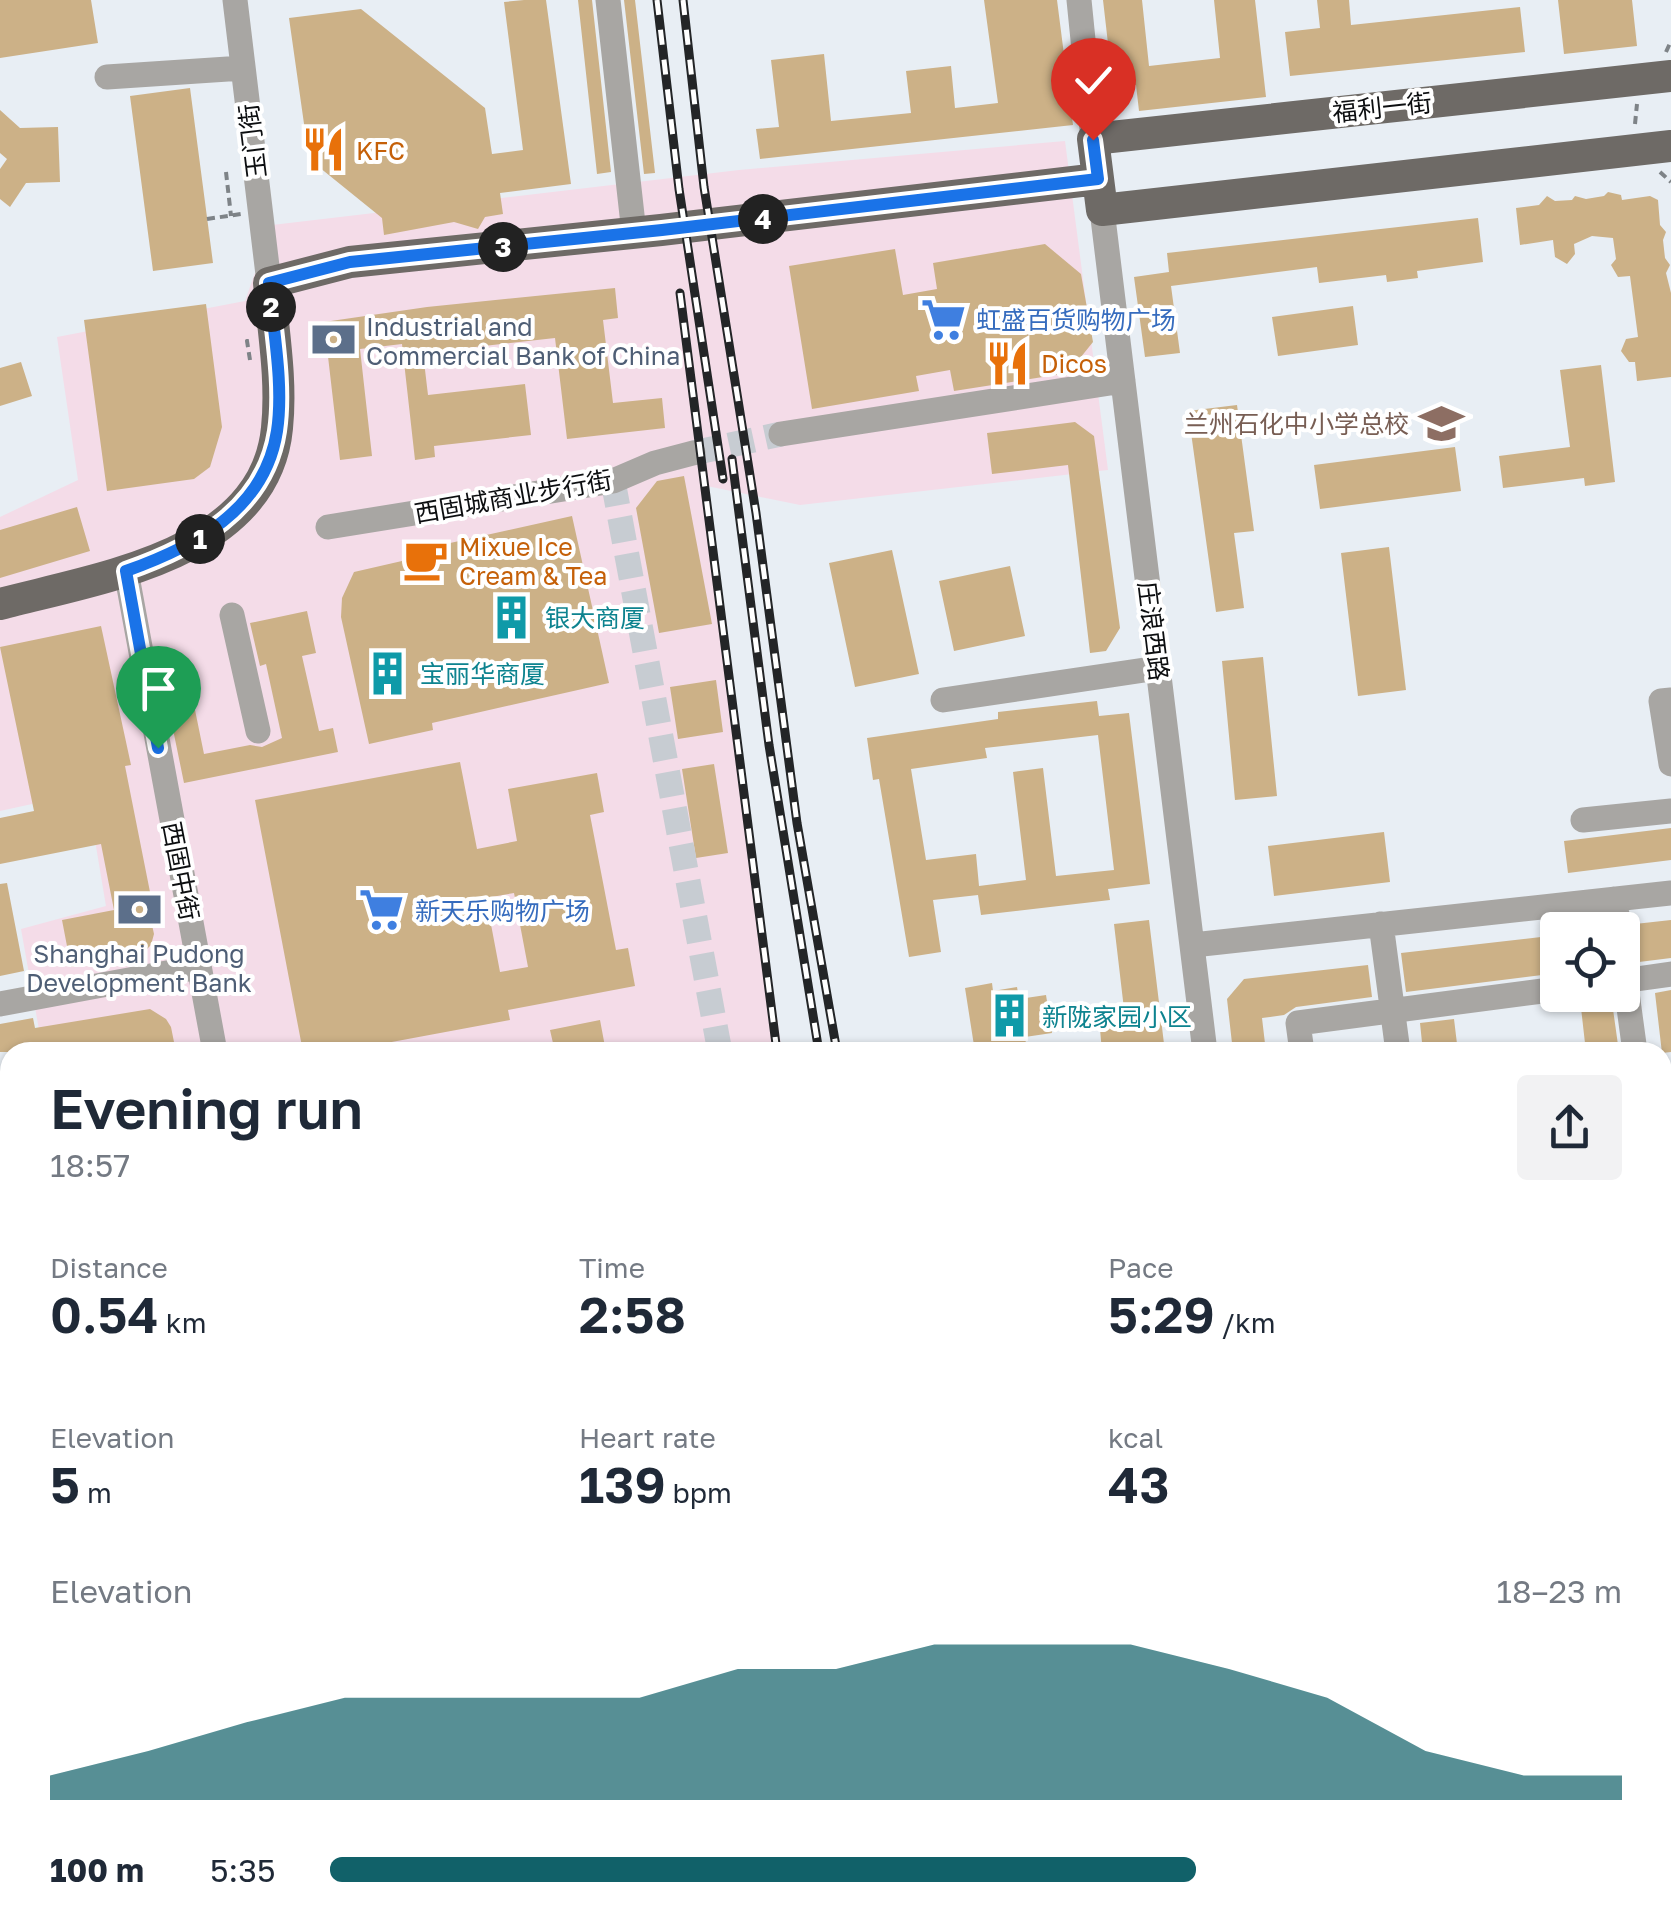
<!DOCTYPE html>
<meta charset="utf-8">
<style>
:root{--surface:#fff;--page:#f2f2f3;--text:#1f2937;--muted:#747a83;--accent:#116169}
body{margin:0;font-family:"Golos Text","Noto Sans SC",sans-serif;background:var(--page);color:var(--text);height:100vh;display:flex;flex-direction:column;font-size:38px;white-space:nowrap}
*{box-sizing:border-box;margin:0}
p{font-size:32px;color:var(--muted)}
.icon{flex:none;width:55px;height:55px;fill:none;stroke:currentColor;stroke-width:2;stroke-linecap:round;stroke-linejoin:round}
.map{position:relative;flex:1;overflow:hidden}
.drawer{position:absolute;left:0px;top:1042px;width:1672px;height:888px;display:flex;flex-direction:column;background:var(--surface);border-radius:30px 30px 0 0;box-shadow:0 2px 8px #0004}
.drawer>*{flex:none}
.controls{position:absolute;left:1540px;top:912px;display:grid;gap:20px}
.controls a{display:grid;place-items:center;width:100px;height:100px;border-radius:10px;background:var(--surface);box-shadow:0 2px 8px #0004;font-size:50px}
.pin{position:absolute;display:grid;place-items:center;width:85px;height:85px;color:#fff;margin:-102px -42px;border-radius:50% 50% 50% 0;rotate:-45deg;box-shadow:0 0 10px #0007}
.pin .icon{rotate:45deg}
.km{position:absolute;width:50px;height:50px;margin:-25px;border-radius:50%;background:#222;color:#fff;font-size:28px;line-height:50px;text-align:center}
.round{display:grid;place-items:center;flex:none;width:105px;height:105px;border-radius:10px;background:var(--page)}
.head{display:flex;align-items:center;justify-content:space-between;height:170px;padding:0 50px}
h1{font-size:55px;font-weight:600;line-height:75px}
.stats{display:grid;grid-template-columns:repeat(3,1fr);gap:15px;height:170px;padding:10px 50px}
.stats div{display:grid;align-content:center}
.stats b{font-size:50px;font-weight:600}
.stats small{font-size:28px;font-weight:400}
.stats p{font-size:28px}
.chart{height:280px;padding:20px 50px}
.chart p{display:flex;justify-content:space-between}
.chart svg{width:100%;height:180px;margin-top:10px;fill:var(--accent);opacity:.7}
ul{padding:0 50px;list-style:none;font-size:32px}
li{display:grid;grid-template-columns:160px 120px 1fr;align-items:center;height:75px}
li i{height:25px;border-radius:12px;background:var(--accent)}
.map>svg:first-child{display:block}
.commercial{fill:#f4dce8}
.building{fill:#ccb187;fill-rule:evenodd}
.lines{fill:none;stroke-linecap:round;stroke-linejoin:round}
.minor-tunnel{stroke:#c7ccd2;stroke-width:25;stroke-dasharray:25 12;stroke-linecap:butt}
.path{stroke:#7e8387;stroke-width:4;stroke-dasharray:8 5;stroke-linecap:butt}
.minor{stroke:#a8a6a3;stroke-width:25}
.major{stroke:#6e6a66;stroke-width:32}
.rail-casing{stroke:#232527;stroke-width:9}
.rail{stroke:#fff;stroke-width:5;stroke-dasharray:15;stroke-linecap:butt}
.route-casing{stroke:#fff;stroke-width:20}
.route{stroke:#1a73e8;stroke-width:12}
.labels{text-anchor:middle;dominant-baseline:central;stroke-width:8;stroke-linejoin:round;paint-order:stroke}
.street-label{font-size:25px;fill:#0c0e10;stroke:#fff}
.food-label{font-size:25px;fill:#c56008;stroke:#fff;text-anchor:start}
.shop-label{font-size:25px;fill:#366cbe;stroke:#fff;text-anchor:start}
.service-label{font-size:25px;fill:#4e5e75;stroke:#fff;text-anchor:start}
.education-label{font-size:25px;fill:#785e54;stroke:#fff;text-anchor:end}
.culture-label{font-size:25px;fill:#0d838f;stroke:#fff;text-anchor:start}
</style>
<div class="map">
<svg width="1671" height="1928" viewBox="0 0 1671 1928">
<rect width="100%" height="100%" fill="#e8eef4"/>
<path class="commercial" d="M1065 141 1108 470 800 505 702 485 782 1052H43L21 929 106 906 87 792 0 811V517L78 480 57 337 245 301 272 225 739 170Z"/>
<path class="building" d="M0 0H91L98 43 0 58Z
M524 0H546L571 184 500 193 503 214 485 217 478 229 454 222 384 235 382 218 309 159 289 18 361 9 485 108 492 154 523 150 504 2Z
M578 0H592L611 172 597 174Z
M624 0H635L655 173 644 174Z
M984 0H1057L1073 125 760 159 756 129 779 127 771 60 824 54 831 121 911 113 906 71 951 66 955 108 998 103Z
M1103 0H1142L1149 66 1220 58 1214 0H1255L1266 97 1139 111 1136 85 1113 87Z
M1317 0H1349L1351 25 1520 7 1525 52 1290 76 1285 32 1320 28Z
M1558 0H1632L1637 46 1564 54Z
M190 88 213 263 153 271 130 96Z
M0 110 20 128 58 127 60 182 26 183 10 207 0 199V169L7 159 0 153Z
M1608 192 1621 195 1622 200 1650 196 1658 200 1660 225 1666 232 1663 240 1665 258 1670 265 1666 273 1671 293V377L1637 381 1635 362H1629L1621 351 1626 339 1638 337 1630 276 1618 277 1611 265 1616 259 1613 238 1592 236 1574 244 1575 254 1567 264 1555 257 1553 240 1520 245 1516 208 1539 205 1547 196 1555 201 1572 200 1575 196 1586 199 1604 196Z
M1478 218 1483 262 1417 271 1418 278 1387 282 1386 275 1319 283 1317 267 1171 286 1180 353 1145 357 1134 277 1169 272 1167 253Z
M1045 244 1081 274 1093 342 1068 373 954 391 950 370 916 376 919 391 812 409 789 266 895 249 903 295 937 289 933 263Z
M615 288 618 318 603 320 613 403 662 398 665 428 567 439 555 338 423 353 428 395 525 384 531 435 434 446 435 457 415 460 402 344 360 349 372 456 340 460 324 322 427 307Z
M206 304 222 427 210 467 194 479 107 491 84 320Z
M1353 306 1358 345 1278 356 1272 317Z
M21 362 32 396 0 406V368Z
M1601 365 1615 482 1585 486 1584 478 1503 488 1499 456 1570 447 1560 370Z
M1237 405 1254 531 1234 533 1244 608 1216 612 1188 411Z
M1075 422 1094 436 1120 628 1106 651 1090 653 1068 465 992 474 987 433Z
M1455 447 1461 491 1320 509 1314 465Z
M684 476 712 624 659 633 636 508 657 481Z
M77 507 90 551 0 578V530Z
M572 516 609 683 432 723 433 730 369 744 341 617 342 598 354 572 415 558 414 551Z
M1389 547 1406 690 1358 696 1341 553Z
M892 550 919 674 855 687 829 563Z
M1010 566 1025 636 954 651 939 581Z
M307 611 316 653 302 656 319 731 333 728 338 752 184 783 159 661 184 656 204 754 250 745 262 747 282 738 266 664 260 666 250 623Z
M101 626 131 765 125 766 150 892 145 893 154 934 151 945 143 953 71 967 62 920 114 910 101 844 0 864V818L34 811 0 647Z
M1263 657 1277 796 1235 800 1222 661Z
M716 680 723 732 678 739 670 687Z
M1097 701 1099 716 1129 713 1150 884 1108 889 1110 900 981 915 978 895 933 900 941 952 909 957 879 779 873 780 867 738 998 719V712ZM1098 735 1114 870 1056 876 1043 768 1013 772 1026 880 979 886 976 854 926 860 911 769 987 758 985 748Z
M460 762 477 849 517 841 508 789 597 773 604 812 590 815 616 950 628 948 635 986 508 1010 510 1020 338 1052H303L255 800ZM514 893 528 967 500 972 486 898Z
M714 764 728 853 696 858 682 769Z
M1671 828V860L1568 873 1564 841Z
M1384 832 1390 882 1274 896 1268 846Z
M7 883 24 971 0 976V884Z
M1149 920 1165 1052H1102L1100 1029 1126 1026 1114 924Z
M1671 920V958L1639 962 1635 924Z
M1558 935V973L1406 992 1401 953Z
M1368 965 1372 997 1296 1007 1284 1015 1262 1018 1266 1052H1233L1227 999 1244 979Z
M992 983 993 991 1017 987 1019 999 1046 995 1052 1033 1025 1037 1027 1050 975 1052 965 988Z
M1671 990V1052L1662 1053 1655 993Z
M1611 995 1619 1052H1586L1580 999Z
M150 1009 166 1019 171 1027 176 1052H0V1024L33 1018 35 1028Z
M1454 1019 1458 1052H1423L1420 1023Z
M600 1020 606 1052H555L550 1030Z"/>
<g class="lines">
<path class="minor-tunnel" d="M693 453 781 434
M613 481 720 1052"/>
<path class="path" d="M1666 52 1671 41
M1635 124 1637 104
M226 172 231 216
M1660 172 1671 182
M207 219 241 214
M250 360 247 341H253"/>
<path class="minor" d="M235 0 269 283
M608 0 634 233
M1079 0 1093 139
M107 77 243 68
M1102 210 1205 1052
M781 434 1123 381
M328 527 613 481 655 463 693 453
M126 571 215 1052
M232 615 258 731
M943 700 1158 668
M1671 700 1661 701 1671 764
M1583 820 1671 811
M1615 899 1619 930
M1381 924 1398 1052
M1193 945 1671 893
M1622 956 1635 1052
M1622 981 1671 974
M0 1004 199 967
M1302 1052 1298 1023 1558 989
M0 1270 10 1325
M1662 1649 1671 1648
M0 1767 10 1765
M123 1920 124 1928
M378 1920 380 1928
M633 1920 634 1928
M1042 1920 1043 1928
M1301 1920 1302 1928"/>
<path class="major" d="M1671 76 1093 139 1102 210 1671 146
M0 604C98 578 265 555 277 428 282 380 273 330 269 283L350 262 661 230 1098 179"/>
<defs>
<path id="rail" d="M657 0 679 189 723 479
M683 0 704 187 756 513 797 823 837 1052
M680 293 777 1052
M732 459 769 745 819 1052
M943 1920 945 1928
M976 1920 978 1928
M992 1920 994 1928
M1019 1920 1020 1928"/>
</defs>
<use href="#rail" class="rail-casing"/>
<use href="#rail" class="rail"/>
</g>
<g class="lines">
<defs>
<path id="route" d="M158 748 126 571C194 547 265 510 277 431 284 384 273 330 269 283L350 262 662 230 1098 179 1093 140"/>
</defs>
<use href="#route" class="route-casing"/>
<use href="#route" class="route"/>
</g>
<defs>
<symbol id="restaurant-bare" viewBox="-9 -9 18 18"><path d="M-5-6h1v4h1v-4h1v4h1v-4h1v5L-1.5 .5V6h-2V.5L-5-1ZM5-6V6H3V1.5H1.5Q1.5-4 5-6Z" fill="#e8710a" stroke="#fff" stroke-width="2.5" paint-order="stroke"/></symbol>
<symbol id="supermarket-bare" viewBox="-9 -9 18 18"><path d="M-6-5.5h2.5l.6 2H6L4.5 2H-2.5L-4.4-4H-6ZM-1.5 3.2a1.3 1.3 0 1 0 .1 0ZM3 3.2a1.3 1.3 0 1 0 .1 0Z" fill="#3f7fe0" stroke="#fff" stroke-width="2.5" paint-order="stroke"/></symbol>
<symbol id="bank-bare" viewBox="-9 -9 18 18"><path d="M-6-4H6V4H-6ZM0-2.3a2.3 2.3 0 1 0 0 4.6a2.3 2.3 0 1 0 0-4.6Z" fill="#5c6f8a" stroke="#fff" stroke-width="2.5" paint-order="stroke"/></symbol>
<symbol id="school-bare" viewBox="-9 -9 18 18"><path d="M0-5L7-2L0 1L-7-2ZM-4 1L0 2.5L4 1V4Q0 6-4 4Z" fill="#8d6e63" stroke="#fff" stroke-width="2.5" paint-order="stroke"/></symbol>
<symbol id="cafe-bare" viewBox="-9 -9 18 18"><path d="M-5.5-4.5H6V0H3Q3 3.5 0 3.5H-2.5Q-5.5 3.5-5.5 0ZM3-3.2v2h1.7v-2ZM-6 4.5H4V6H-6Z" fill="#e8710a" stroke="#fff" stroke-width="2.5" paint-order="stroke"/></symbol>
<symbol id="building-bare" viewBox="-9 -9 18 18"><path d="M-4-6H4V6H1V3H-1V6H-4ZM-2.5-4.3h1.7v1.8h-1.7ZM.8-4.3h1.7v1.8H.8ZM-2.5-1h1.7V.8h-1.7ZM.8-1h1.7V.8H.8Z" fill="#0f9aa8" stroke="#fff" stroke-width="2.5" paint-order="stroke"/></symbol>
</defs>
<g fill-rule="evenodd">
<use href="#restaurant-bare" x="292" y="118" width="63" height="63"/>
<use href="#supermarket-bare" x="912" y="288" width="63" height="63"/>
<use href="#bank-bare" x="302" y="308" width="63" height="63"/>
<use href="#restaurant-bare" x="976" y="332" width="63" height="63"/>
<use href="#school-bare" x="1410" y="392" width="63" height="63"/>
<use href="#cafe-bare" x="394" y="528" width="63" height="63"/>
<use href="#building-bare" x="480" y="586" width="63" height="63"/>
<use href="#building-bare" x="356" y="642" width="63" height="63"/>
<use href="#bank-bare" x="108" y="878" width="63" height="63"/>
<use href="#supermarket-bare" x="350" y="878" width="63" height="63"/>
<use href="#building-bare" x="978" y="984" width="63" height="63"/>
</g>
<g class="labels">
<g class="street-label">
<text transform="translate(1382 107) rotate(-6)">福利一街</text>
<text transform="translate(252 141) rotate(-97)">玉门街</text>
<text transform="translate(513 496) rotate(-10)">西固城商业步行街</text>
<text transform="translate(1154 631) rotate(83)">庄浪西路</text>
<text transform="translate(181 871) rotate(79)">西固中街</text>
</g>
<g class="food-label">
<text x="356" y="150">KFC</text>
<text x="1041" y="363">Dicos</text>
<text x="459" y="546">Mixue Ice<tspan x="459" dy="29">Cream &amp; Tea</tspan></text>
</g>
<g class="shop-label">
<text x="976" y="319">虹盛百货购物广场</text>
<text x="415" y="910">新天乐购物广场</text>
</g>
<g class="service-label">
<text x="366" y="326">Industrial and<tspan x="366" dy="29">Commercial Bank of China</tspan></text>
<text x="139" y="953" text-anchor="middle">Shanghai Pudong<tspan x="139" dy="29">Development Bank</tspan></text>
</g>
<g class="education-label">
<text x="1409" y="423">兰州石化中小学总校</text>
</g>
<g class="culture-label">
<text x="545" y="617">银大商厦</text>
<text x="420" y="673">宝丽华商厦</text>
<text x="1042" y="1016">新陇家园小区</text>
</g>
</g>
</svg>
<div class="controls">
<a><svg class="icon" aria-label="locate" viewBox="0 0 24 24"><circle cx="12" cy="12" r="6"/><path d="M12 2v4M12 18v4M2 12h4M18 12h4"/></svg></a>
</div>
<div class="pin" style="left:158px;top:748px;background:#1e9e55"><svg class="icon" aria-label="arrive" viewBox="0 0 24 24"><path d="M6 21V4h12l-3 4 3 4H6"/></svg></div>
<div class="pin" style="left:1093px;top:140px;background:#d93025"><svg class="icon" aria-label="check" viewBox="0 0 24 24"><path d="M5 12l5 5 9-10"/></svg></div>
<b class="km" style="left:200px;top:539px">1</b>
<b class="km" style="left:271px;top:307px">2</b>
<b class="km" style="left:503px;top:247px">3</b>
<b class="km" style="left:763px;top:219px">4</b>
<section class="drawer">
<div class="head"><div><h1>Evening run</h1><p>18:57</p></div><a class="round"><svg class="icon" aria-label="share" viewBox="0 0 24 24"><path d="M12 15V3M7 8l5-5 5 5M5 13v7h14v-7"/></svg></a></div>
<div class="stats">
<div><p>Distance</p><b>0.54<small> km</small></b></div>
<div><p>Time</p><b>2:58</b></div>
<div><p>Pace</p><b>5:29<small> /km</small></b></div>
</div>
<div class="stats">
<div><p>Elevation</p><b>5<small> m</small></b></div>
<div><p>Heart rate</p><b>139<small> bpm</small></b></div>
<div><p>kcal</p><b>43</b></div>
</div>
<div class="chart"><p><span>Elevation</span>18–23 m</p>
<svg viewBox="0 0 160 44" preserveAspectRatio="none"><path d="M0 44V38L10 32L20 25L30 19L40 19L50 19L60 19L70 12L80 12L90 6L100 6L110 6L120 12L130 19L140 32L150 38L160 38V44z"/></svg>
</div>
<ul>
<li><b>100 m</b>5:35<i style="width:67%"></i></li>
</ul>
</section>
</div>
